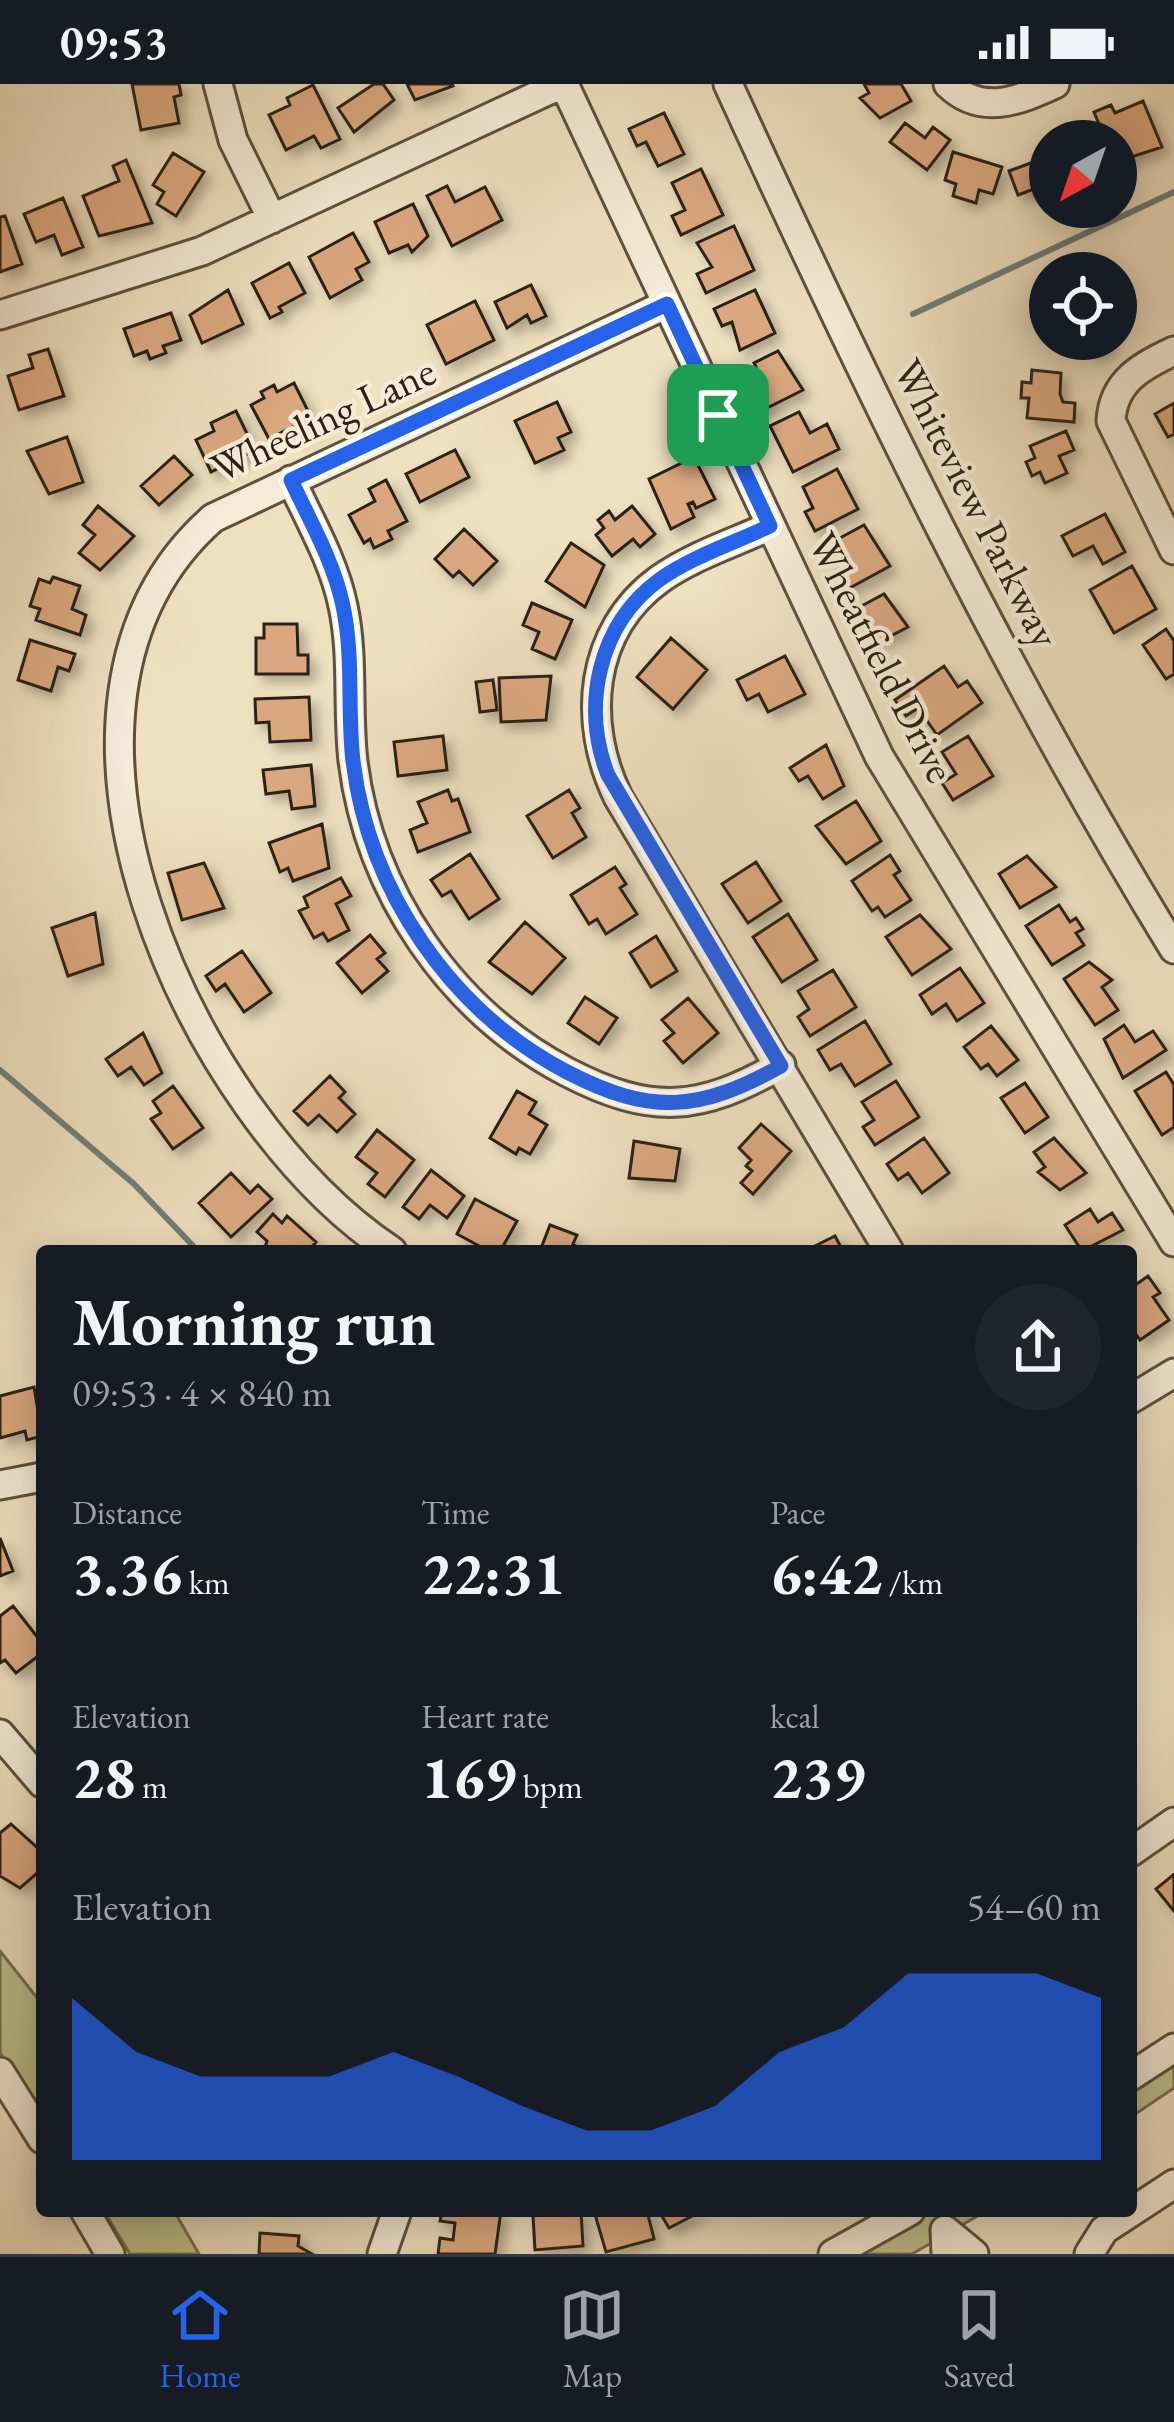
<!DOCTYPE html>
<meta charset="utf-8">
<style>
:root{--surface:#171b24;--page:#20242c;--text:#f1f3f6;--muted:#9ea1a6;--line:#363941;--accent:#2563eb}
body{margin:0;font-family:"EB Garamond",serif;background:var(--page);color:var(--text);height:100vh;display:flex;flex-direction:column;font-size:45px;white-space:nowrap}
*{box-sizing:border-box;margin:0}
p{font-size:39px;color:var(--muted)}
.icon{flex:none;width:66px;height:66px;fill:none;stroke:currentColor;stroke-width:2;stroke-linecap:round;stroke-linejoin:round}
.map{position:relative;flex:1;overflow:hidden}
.drawer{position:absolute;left:36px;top:1161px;width:1101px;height:972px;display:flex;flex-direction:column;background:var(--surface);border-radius:12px;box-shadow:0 6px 30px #0003}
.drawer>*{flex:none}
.needle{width:78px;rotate:220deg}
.buttons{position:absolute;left:1029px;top:36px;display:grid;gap:24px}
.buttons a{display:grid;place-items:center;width:108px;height:108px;border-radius:50%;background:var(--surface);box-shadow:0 6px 30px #0003;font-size:60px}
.pin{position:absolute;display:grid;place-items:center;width:102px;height:102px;color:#fff;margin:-51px;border-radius:24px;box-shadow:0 6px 18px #0006}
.round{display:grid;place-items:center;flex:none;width:126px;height:126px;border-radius:63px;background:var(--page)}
.head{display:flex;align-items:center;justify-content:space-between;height:204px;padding:0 36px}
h1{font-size:66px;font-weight:700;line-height:90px}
.stats{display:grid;grid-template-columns:repeat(3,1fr);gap:18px;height:204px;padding:12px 36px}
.stats div{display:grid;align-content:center}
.stats b{font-size:60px;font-weight:700}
.stats small{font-size:33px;font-weight:400}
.stats p{font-size:33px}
.chart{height:336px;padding:24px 36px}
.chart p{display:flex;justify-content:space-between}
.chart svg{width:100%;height:216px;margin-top:12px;fill:var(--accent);opacity:.7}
.status{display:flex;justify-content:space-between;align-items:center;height:84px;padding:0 60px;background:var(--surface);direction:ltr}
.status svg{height:33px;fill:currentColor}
.tabs{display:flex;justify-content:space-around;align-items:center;height:168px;border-top:3px solid var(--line);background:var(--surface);font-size:33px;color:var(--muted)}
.tabs a{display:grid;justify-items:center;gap:6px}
.tabs .selected{color:var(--accent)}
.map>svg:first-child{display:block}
.green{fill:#bfc18e;stroke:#767150;stroke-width:3}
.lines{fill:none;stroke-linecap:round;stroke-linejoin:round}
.stream{stroke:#727d79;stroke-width:6}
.building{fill:#daa880;stroke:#2c2112;stroke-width:3;filter:url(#shadow)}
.minor-casing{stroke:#5d513e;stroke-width:33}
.minor{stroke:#f5ebd6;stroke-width:27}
.route-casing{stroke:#fff;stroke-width:24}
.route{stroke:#2563eb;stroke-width:15}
.labels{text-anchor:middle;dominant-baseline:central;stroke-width:9;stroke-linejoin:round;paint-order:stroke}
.street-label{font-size:42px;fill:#2c2112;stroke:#f5ebd6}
</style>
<div class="status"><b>09:53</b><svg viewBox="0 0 49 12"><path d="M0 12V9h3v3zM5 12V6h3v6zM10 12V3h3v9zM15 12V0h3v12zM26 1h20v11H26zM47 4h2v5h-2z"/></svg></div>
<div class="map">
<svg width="1174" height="2170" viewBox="0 0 1174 2170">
<defs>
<filter id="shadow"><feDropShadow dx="7" dy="7" stdDeviation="6" flood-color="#0004"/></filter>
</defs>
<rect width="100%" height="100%" fill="#efe0c0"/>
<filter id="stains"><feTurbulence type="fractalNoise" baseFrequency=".00167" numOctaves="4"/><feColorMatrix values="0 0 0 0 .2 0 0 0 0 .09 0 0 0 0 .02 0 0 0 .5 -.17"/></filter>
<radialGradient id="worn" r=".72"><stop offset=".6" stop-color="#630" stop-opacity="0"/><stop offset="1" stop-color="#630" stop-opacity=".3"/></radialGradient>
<path class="green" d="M0 1867 42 1920V2028L0 1969Z
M1174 1975V2004L1131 2033V2004Z
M104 2127H174L199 2170H130Z
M929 2127H986L912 2170H853Z"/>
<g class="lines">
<path class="stream" d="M913 230 1174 108
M0 986 134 1100 198 1167
M1131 1499H1133"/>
</g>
<path class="building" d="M132 0H179L181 11 174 13 179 39 141 46Z
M374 0H383L394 16 354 48 338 24Z
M407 0H452L453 2 415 16Z
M864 0H901L911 17 880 34 860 14 869 9Z
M313 1 340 55 321 64 314 52 286 66 269 31 290 21 287 14Z
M1143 17 1162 63 1116 78V57H1106L1094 28 1111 21 1115 29Z
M664 29 684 70 658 82 646 58 637 62 629 45Z
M905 39 925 54 933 43 950 56 927 86 890 58Z
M953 68 1002 83 993 110 979 106 976 119 953 112 956 100 945 96Z
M173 69 204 88 176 132 157 120 164 108 153 101Z
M1050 72V99L1018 111 1009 87Z
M126 76 152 139 99 152 83 112 119 97 113 82Z
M701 85 723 131 681 151 672 132 685 126 672 99Z
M447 102 455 118 485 103 502 136 452 162 427 112Z
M63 114 83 163 62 171 54 151 36 158 24 130Z
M413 120 428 152 412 168 408 161 389 169 375 138Z
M5 132 22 180 0 188V133Z
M734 142 754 186 706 209 697 190 712 183 697 159Z
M353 149 369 178 356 185 362 196 330 214 309 173Z
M289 179 305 209 279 223 282 228 270 234 252 199Z
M531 201 546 232 531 239 527 231 507 244 495 218Z
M228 206 243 240 202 259 190 231Z
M755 206 775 249 740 266 732 238 722 242 714 225Z
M475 217 494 256 446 280 427 241Z
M171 229 181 256 163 262 166 269 150 275 147 267 134 272 124 245Z
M1082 255H1107L1110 258 1095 271Z
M48 265 64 312 19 326 8 292 33 284 29 271Z
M778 267 803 306 761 327 752 309 766 302 754 279Z
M1032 286 1061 289 1060 310 1063 318 1075 319 1074 338 1027 334 1029 314H1021L1022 298 1031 299Z
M294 299 315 341 296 351 292 343 269 355 251 321 264 314 261 308 274 301 277 308Z
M557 318 571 348 558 354 564 366 535 379 515 337Z
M1174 319V350L1168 353 1155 330Z
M236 327 255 366 211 388 196 356 214 347 211 339Z
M799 328 810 349 827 340 839 365 793 388 770 342Z
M1066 347 1074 366 1059 372 1067 389 1045 399 1040 388 1032 392 1026 378 1035 374 1030 362Z
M67 353 83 398 49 410 27 367Z
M455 366 469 393 420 418 406 390Z
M174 372 192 391 159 421 141 402Z
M694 373 715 415 696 424 693 418 688 420 694 433 671 445 649 395Z
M837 385 858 425 815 447 805 428 813 424 803 403Z
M386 396 407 437 388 447 392 455 374 464 370 455 364 459 349 431 375 417 369 405Z
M98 422 134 452 100 486 79 469 95 451 83 441Z
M632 422 655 450 640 463 633 455 612 472 596 451 604 444 598 436 609 427 615 436Z
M1105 430 1125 468 1103 480 1093 462 1073 472 1062 452Z
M864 441 890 482 846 506 835 487 851 479 838 455Z
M464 445 497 477 473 501 459 487 453 493 435 475Z
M571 459 604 481 585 523 546 497Z
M1132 482 1156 525 1114 549 1090 506Z
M53 493 80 502 72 525 86 531 80 551 36 536 40 525 30 522 39 495 50 499Z
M884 510 908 543 879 558 854 526Z
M532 519 572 536 555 575 532 565 539 548 523 541Z
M264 540H297L298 571H308V590H256V554H264Z
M1166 545 1174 557V590L1166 595 1143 561Z
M671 554 707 586 673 625 637 593Z
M30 556 75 570 69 587 58 583 51 607 18 596Z
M785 572 805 610 768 628 759 610 747 616 737 596Z
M944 582 958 603 967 597 982 619 937 651 918 624 906 632 895 616Z
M551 592 546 636 501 638 499 594Z
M493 596 497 626 480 628 476 598Z
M309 613 311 656 270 658 269 638 256 639 255 615Z
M443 652 447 686 398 692 394 658Z
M968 652 993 692 953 716 942 699 956 690 942 668Z
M826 661 844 702 823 715 808 692 799 697 790 684Z
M311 681 315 722 292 725 289 707 266 710 263 686Z
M448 706 452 717 458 715 470 748 418 768 410 746 427 739 418 718Z
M569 706 580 724 572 729 586 753 553 774 527 732Z
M856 717 881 757 846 780 816 742Z
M322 740 329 784 293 797 288 784 280 788 269 759Z
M470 770 499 815 469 835 451 807 442 812 431 796Z
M890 771 900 787 894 791 911 816 885 833 878 823 872 827 852 797Z
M1027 772 1056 803 1020 824 999 790Z
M756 778 781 817 748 839 722 800Z
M204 779 224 824 182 836 168 789Z
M615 783 626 800 620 804 637 830 606 850 597 835 589 840 571 811Z
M341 794 351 812 336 820 349 846 328 857 323 849 314 854 299 827 308 823 304 813Z
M1059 821 1070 838 1076 834 1083 845 1076 849 1084 861 1052 881 1026 842Z
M95 829 103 880 68 892 52 844Z
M788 830 817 876 782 898 753 853Z
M920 831 951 865 912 891 886 853Z
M525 838 565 874 532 910 489 878Z
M370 851 385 869 377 875 388 887 362 909 337 879Z
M656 852 677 887 651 903 630 869Z
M242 867 271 909 244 928 225 900 216 907 206 892Z
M1089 878 1112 896 1102 903 1118 926 1095 941 1064 895Z
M960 884 984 919 957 937 946 920 932 930 920 911Z
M833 886 856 923 810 952 798 933 809 925 798 907Z
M585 913 617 934 599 960 568 939Z
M688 914 718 949 683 979 664 957 674 949 662 936Z
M865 937 891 980 855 1002 841 980 830 986 818 966Z
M1124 941 1135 958 1153 947 1166 966 1123 994 1104 955Z
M991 942 1018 976 997 992 988 980 981 985 964 963Z
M143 949 162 989 144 1001 131 983 118 992 106 975Z
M1166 988 1174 1001V1043L1162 1051 1135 1007Z
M330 992 345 1008 339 1014 355 1030 337 1048 319 1031 308 1041 294 1027Z
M896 997 919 1033 875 1061 863 1043 874 1036 862 1018Z
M1025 999 1048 1033 1025 1049 1001 1014Z
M173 1002 203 1044 173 1065 151 1035 161 1029 153 1017Z
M517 1007 536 1018 529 1030 547 1041 530 1070 519 1064 516 1070 490 1054Z
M761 1040 791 1067 753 1110 741 1099 752 1087 746 1082 751 1076 739 1064Z
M377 1046 414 1076 385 1113 368 1100 377 1089 356 1073Z
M924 1054 949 1089 922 1109 908 1089 898 1096 887 1080Z
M1054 1054 1086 1089 1060 1106 1038 1088 1045 1083 1034 1068Z
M634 1057 680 1065 675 1097 629 1094Z
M431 1086 464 1112 447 1134 430 1121 419 1135 403 1123Z
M231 1089 250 1109 258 1101 272 1115 231 1153 199 1119Z
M475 1115 517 1137 502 1164 508 1167H478L481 1163 457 1150Z
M1090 1125 1098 1138 1112 1129 1123 1146 1082 1167 1065 1141Z
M273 1130 282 1139 287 1132 316 1158 308 1167H264L267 1157 257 1148Z
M550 1141 577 1151 573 1160 581 1167H540Z
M835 1152 843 1167H805Z
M1148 1192 1160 1209 1153 1213 1169 1236 1140 1256 1131 1244V1204Z
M34 1303 42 1352 27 1356 25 1347 0 1354V1312Z
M0 1454 13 1487 0 1492Z
M13 1522 42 1559V1569L16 1589 5 1576 0 1579V1532Z
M11 1740 42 1768V1785L20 1804 0 1792V1749Z
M1173 1791 1174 1793V1827L1156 1805Z
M442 2127H501L495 2170H438L440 2154 453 2156 455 2139 440 2137Z
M562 2127H581L583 2162 535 2166 533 2132Z
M594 2127H647L654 2155 606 2168Z
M659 2127H702L669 2144Z
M260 2149 299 2152 298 2162 312 2170H259Z"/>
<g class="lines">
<defs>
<path id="minor" d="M218 0 233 56 272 135
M564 0 879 672 1174 1158
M728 0C863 295 1004 588 1174 865
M948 0C981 32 1018 17 1055 0
M0 231 202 167 562 0
M1174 267C1142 282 1113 297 1111 337L1174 466
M291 396C310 437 334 478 343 522 354 573 347 626 353 677 369 808 451 927 567 988 652 1032 700 1027 781 981
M770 442C734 459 692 472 660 495 588 547 582 639 618 713L889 1167
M392 1167C190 1034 0 621 213 434L667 220
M1131 1315 1174 1289
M0 1401 42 1393
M0 1650 42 1699
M1131 1768 1174 1738
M0 1988 42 2055
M1131 1992 1174 1964
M85 2127 110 2170
M382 2170 397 2127
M833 2170 910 2127
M946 2170 945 2146 974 2170
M1089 2170 1104 2146 1174 2100"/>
</defs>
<use href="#minor" class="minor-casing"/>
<use href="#minor" class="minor"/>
</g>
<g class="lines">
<defs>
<path id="route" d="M667 220 770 442C734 459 691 473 659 496 598 541 581 623 608 691L781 982C700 1027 652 1032 567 988 451 927 369 808 353 677 347 626 354 573 343 522 334 478 310 437 291 396Z"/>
</defs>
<use href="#route" class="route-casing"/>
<use href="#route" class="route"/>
</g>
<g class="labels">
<g class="street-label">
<text transform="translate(323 335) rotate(-25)">Wheeling Lane</text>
<text transform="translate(977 419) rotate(63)">Whiteview Parkway</text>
<text transform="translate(882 573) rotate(63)">Wheatfield Drive</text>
</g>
</g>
<rect width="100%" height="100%" filter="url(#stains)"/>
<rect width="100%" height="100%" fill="url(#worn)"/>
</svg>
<div class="buttons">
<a><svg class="needle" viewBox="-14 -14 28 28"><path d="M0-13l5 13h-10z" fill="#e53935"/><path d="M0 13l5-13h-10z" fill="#9ea1a6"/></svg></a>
<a><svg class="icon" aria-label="locate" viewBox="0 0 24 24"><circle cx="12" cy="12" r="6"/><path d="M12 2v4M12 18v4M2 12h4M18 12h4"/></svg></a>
</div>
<div class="pin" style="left:718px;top:331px;background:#1e9e55"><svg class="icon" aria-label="arrive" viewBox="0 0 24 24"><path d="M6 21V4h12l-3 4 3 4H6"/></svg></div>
<section class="drawer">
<div class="head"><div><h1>Morning run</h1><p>09:53 · 4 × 840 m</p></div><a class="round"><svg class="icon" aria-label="share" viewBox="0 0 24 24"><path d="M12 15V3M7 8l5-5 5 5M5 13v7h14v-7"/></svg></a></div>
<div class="stats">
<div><p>Distance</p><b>3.36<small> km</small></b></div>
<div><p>Time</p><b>22:31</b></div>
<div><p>Pace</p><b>6:42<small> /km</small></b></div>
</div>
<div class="stats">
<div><p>Elevation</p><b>28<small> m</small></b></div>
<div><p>Heart rate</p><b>169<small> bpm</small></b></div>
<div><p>kcal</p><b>239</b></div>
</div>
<div class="chart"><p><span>Elevation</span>54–60 m</p>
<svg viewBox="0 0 160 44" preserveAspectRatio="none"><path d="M0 44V11L10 22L20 27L30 27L40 27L50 22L60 27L70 33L80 38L90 38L100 33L110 22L120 17L130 6L140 6L150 6L160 11V44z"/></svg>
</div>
</section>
</div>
<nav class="tabs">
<a class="selected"><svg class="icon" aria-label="home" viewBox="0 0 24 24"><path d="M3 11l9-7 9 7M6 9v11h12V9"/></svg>Home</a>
<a><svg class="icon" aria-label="map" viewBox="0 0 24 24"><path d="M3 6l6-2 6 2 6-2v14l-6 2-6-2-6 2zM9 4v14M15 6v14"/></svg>Map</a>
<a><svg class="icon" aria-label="saved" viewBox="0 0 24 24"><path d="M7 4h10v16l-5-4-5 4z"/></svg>Saved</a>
</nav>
